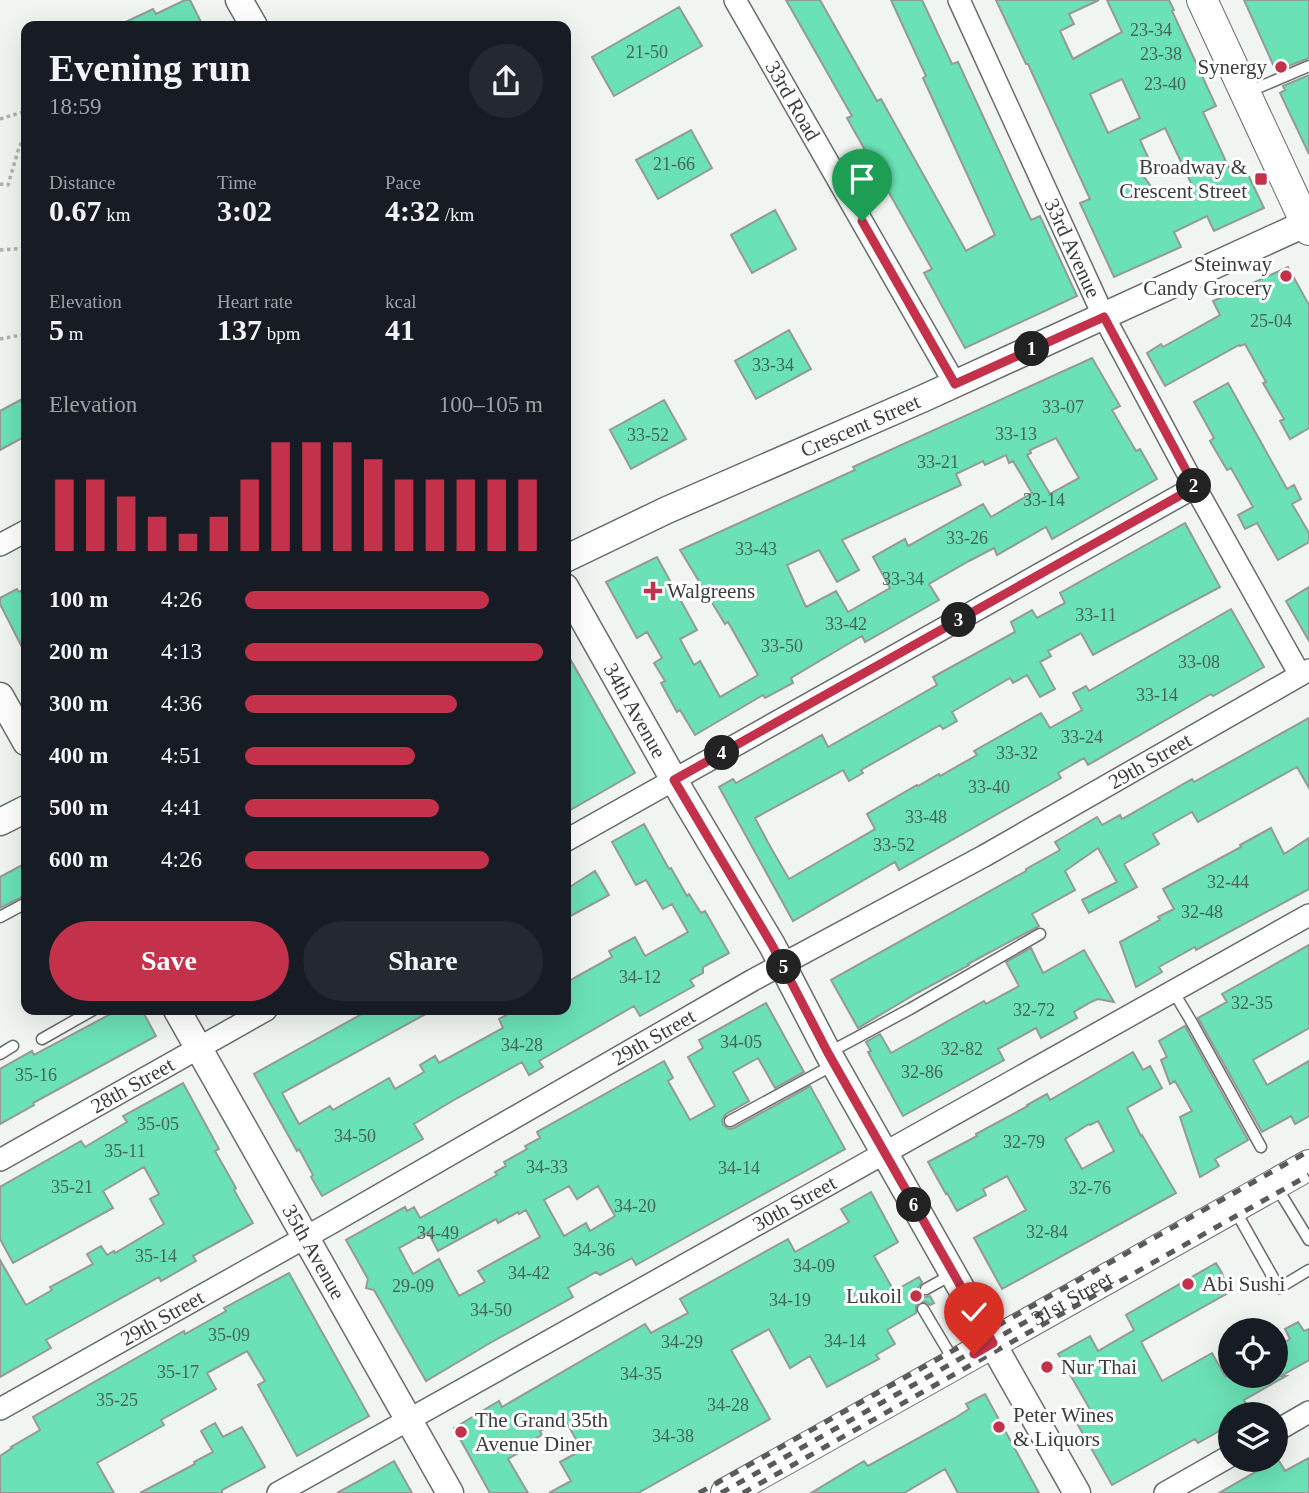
<!DOCTYPE html>
<meta charset="utf-8">
<style>
:root{--surface:#171b24;--page:#242831;--text:#f1f3f6;--muted:#9ea1a6;--accent:#c3324a}
body{margin:0;font-family:"Times New Roman",serif;background:var(--page);color:var(--text);height:100vh;display:flex;flex-direction:column;font-size:26px;white-space:nowrap}
*{box-sizing:border-box;margin:0}
p{font-size:23px;color:var(--muted)}
.icon{flex:none;width:38px;height:38px;fill:none;stroke:currentColor;stroke-width:2;stroke-linecap:round;stroke-linejoin:round}
.map{position:relative;flex:1;overflow:hidden}
.sheet{position:absolute;left:21px;top:21px;width:550px;height:994px;display:flex;flex-direction:column;background:var(--surface);border-radius:14px;box-shadow:0 7px 28px #0002}
.sheet>*{flex:none}
.tools{position:absolute;left:1218px;top:1318px;display:grid;gap:14px}
.tools a{display:grid;place-items:center;width:70px;height:70px;border-radius:50%;background:var(--surface);box-shadow:0 7px 28px #0002;font-size:35px}
.pin{position:absolute;display:grid;place-items:center;width:60px;height:60px;color:#fff;margin:-72px -30px;border-radius:50% 50% 50% 0;rotate:-45deg;box-shadow:0 0 7px #0007}
.pin .icon{rotate:45deg}
.km{position:absolute;width:35px;height:35px;margin:-18px;border-radius:50%;background:#222;color:#fff;font-size:19px;line-height:35px;text-align:center}
.round{display:grid;place-items:center;flex:none;width:74px;height:74px;border-radius:37px;background:var(--page)}
.overview{display:flex;align-items:center;justify-content:space-between;height:119px;padding:0 28px}
h1{font-size:38px;font-weight:700;line-height:52px}
.figures{display:grid;grid-template-columns:repeat(3,1fr);gap:10px;height:119px;padding:7px 28px}
.figures div{display:grid;align-content:center}
.figures b{font-size:30px;font-weight:700}
.figures small{font-size:19px;font-weight:400}
.figures p{font-size:19px}
.chart{height:196px;padding:14px 28px}
.chart p{display:flex;justify-content:space-between}
.chart svg{width:100%;height:126px;margin-top:7px;stroke:var(--accent);stroke-width:6}
.primary-button{display:flex;gap:14px;margin-top:auto;padding:14px 28px}
.primary-button a{flex:1;height:80px;border-radius:42px;background:var(--accent);color:#fff;font-size:28px;font-weight:700;line-height:80px;text-align:center}
.primary-button a+a{background:var(--page);color:var(--text)}
ul{padding:0 28px;list-style:none;font-size:23px}
li{display:grid;grid-template-columns:112px 84px 1fr;align-items:center;height:52px}
li i{height:18px;border-radius:9px;background:var(--accent)}
.map>svg:first-child{display:block}
.building{fill:#6be1b6;stroke:#959a98;stroke-width:2;fill-rule:evenodd}
.lines{fill:none;stroke-linecap:round;stroke-linejoin:round}
.service-casing{stroke:#686d6b;stroke-width:13}
.minor-casing{stroke:#686d6b;stroke-width:24}
.tertiary-casing{stroke:#686d6b;stroke-width:29}
.secondary-casing{stroke:#686d6b;stroke-width:32}
.path{stroke:#aeb2b0;stroke-width:3.5;stroke-dasharray:3.5 3.5;stroke-linecap:butt}
.service{stroke:#fff;stroke-width:10}
.minor{stroke:#fff;stroke-width:21}
.tertiary{stroke:#fff;stroke-width:26}
.secondary{stroke:#fff;stroke-width:30}
.rail{stroke:#595b5a;stroke-width:5;stroke-dasharray:9 9;stroke-linecap:butt}
.route-casing{stroke:#fff;stroke-width:14}
.route{stroke:#c3324a;stroke-width:9}
.poi-dot{fill:#c3324a;stroke:#fff;stroke-width:2.5}
.labels{text-anchor:middle;dominant-baseline:central;stroke-width:6;stroke-linejoin:round;paint-order:stroke}
.number-label{font-size:18px;fill:#47665a}
.poi-label{font-size:21px;fill:#3b3d3c;stroke:#fff;text-anchor:start}
.street-label{font-size:21px;fill:#3b3d3c;stroke:#fff}
</style>
<div class="map">
<svg width="1309" height="1493" viewBox="0 0 1309 1493">
<rect width="100%" height="100%" fill="#f0f5f2"/>
<path class="building" d="M185 0H190L203 26H117L153 9 156 14Z
M786 0H820L877 101 881 99 966 251 995 235 923 78 926 76 891 0H922L952 64 958 62 1031 220 1040 216 1077 296 965 348 924 273 932 269 847 118 852 116Z
M996 0H1099L1069 14 1074 24 1060 31 1073 59 1122 32 1107 0H1169L1174 10 1172 11 1216 106 1203 112 1229 168 1242 162 1264 208 1214 231 1207 216 1174 232 1181 247 1114 277 1080 203 1090 199 1028 64H1026ZM1122 79 1140 118 1108 133 1090 94ZM1165 128 1192 185 1161 200 1142 174 1153 168 1140 140Z
M1244 0H1309V58L1276 71Z
M679 7 702 46 614 96 592 57Z
M1309 75V154L1280 93 1285 90 1283 86Z
M691 130 712 168 658 199 636 160Z
M775 210 796 249 752 273 731 235Z
M1288 267 1309 305V428L1290 439 1280 421 1284 419 1263 383 1266 382 1245 344 1240 346 1239 345 1165 386 1147 353 1161 344 1163 347 1220 315 1213 301Z
M789 330 811 369 756 399 735 361Z
M1092 358 1120 406 1112 410 1136 451 1140 449 1157 479 1052 539 1046 527 997 555 994 548 969 561 929 584 939 600 865 642 862 636 848 644 791 678 793 683 765 698 763 695 695 735 680 710 677 712 661 683 665 681 654 663 662 658 647 632 637 638 606 582 657 557 697 630 680 639 694 665 700 661 720 697 758 675 728 622 725 624 680 550 855 470 853 467ZM1056 438 1079 478 1050 494 1027 455 1031 453 1030 450ZM1006 455 1009 463 1013 461 1032 493 991 517 983 504 908 546 905 539 873 557 890 588 848 612 836 591 806 607 787 565 819 550 837 582 859 570 842 540 961 485 956 474 983 461 985 465Z
M1228 383 1287 489 1294 485 1301 499 1292 504 1309 533V542L1278 560 1257 523 1245 529 1238 515 1253 507 1231 468 1227 470 1210 441 1214 438 1194 402Z
M26 397V436L0 450V411Z
M664 400 686 439 631 469 610 430Z
M1185 523 1220 587 1093 655 1081 633 1048 651 1051 656 1040 662 1055 689 1040 697 1027 675 1013 683 1010 678 952 712 957 721 943 729 940 725 928 732 861 770 863 773 849 781 843 770 755 818 771 848 789 879 875 829 867 814 917 785 918 786 939 774 940 776 977 755 974 751 1041 713 1050 728 1082 710 1073 693 1086 686 1089 691 1231 609 1264 667 1213 696 1211 694 1088 765 1084 758 1058 773 1061 778 899 870 895 862 793 921 719 787 733 779 736 783 822 735 828 747 897 708 937 685 933 677 1015 632 1011 622 1032 610 1037 618 1065 603 1060 593Z
M1309 587V641L1286 601Z
M26 588V655L0 604V598L17 589 19 592Z
M565 650 635 773 565 813Z
M1309 718V788L1297 767 1198 822 1192 812 1153 834 1159 844 1124 864 1137 887 1089 913 1082 900 1117 882 1098 848 1065 871 1075 890 1032 914 1039 926 968 964 969 965 917 993 858 1028 831 980 1026 871V869L1060 850 1055 842 1097 817 1102 825 1120 815 1122 819 1192 779 1194 782Z
M644 824 669 869 671 868 687 896 689 894 701 913 705 911 729 953 703 967V973L690 980 694 986 640 1016 634 1006 539 1061 543 1067 529 1075 522 1062 454 1100 414 1124 423 1139 322 1196 311 1177 313 1175 299 1149 297 1151 254 1074 369 1010H433L282 1093 299 1124 330 1106 333 1110 389 1078 395 1089 424 1072 420 1065 435 1056 439 1063 503 1028 499 1019 515 1010H565V983L612 957 609 951 635 937 645 956 688 932 672 904 663 909 646 880 636 885 612 842Z
M1271 828 1284 854 1309 838V889L1196 950 1195 947 1159 967 1162 972 1136 987 1120 942 1160 920 1158 917 1174 909 1163 889 1241 847 1240 845Z
M26 863V895L0 908V877Z
M595 871 609 895 565 919V890Z
M1309 945V1028L1253 1060 1267 1085 1309 1061V1116L1295 1124 1291 1116 1262 1132 1198 1018 1227 1002 1222 994Z
M1031 948 1043 973 1084 950 1114 1002 1098 999 1091 1002 1074 1012 1077 1018 1041 1038 1036 1028 998 1049 1004 1060 903 1116 868 1052 871 1051 866 1042 880 1034 891 1053 984 1001 986 1004 1019 986 1006 962Z
M766 1003 804 1072 775 1088 758 1058 733 1072 749 1101 726 1114 722 1120 723 1125 729 1129 734 1128 810 1086 845 1149 636 1265 632 1258 600 1275 596 1272 568 1288 573 1297 490 1343 426 1381 374 1290 366 1288 368 1279 346 1240 405 1207 407 1211 414 1207 420 1218 463 1194 497 1175 495 1172 506 1166 504 1162 527 1149 525 1146 540 1138 537 1132 664 1061 673 1078 668 1081 690 1120 715 1106 688 1057 703 1048 699 1040ZM569 1186 577 1199 598 1186 615 1216 590 1231 586 1223 564 1236 544 1200ZM526 1210 540 1237 478 1271 485 1282 459 1296 439 1259 413 1274 399 1248 428 1232 438 1251 496 1219 498 1223 518 1212 519 1214Z
M118 1010H142L156 1036 33 1103 34 1105 0 1124V1069L32 1051 34 1055Z
M1185 1026 1248 1140 1215 1159 1219 1166 1200 1177 1180 1117 1192 1111 1175 1081 1170 1084 1161 1060 1167 1057 1159 1041Z
M1133 1052 1143 1070 1150 1066 1162 1088 1127 1108 1141 1136 1142 1135 1176 1193 1002 1289 974 1238 1026 1210 1007 1176 983 1189 986 1195 957 1211 947 1193 946 1194 928 1162 977 1136 976 1134 1028 1106 1027 1105 1047 1094 1050 1100ZM1098 1121 1114 1151 1082 1169 1065 1139 1089 1124 1090 1125Z
M183 1083 219 1149 215 1151 236 1188 234 1190 253 1223 193 1256 196 1261 161 1281 159 1277 46 1340 51 1348 0 1377V1260L26 1305 52 1290 50 1287 93 1264 87 1254 101 1246 107 1255 114 1251 115 1253 164 1224 150 1199 159 1194 144 1167 103 1191 113 1208 13 1263 0 1239V1187L81 1141 85 1147 127 1122 123 1116Z
M871 1192 898 1242 874 1256 894 1291 919 1277 922 1282 918 1288 920 1293 925 1297 930 1296 934 1303 930 1305 926 1302H920L916 1306V1313L887 1330 895 1344 876 1355 879 1359 827 1387 810 1356 790 1368 769 1329 731 1350 770 1419 638 1493H549L571 1481 560 1462 582 1450 564 1418 540 1431 542 1435 523 1445 525 1449 508 1459 528 1493H490L454 1428 499 1401 502 1407 645 1324 651 1333 688 1313 680 1299 788 1239 795 1252 849 1222 841 1209Z
M1216 1263 1222 1273 1228 1293 1141 1342 1162 1381 1212 1353 1225 1376H1276V1348L1290 1339 1285 1329 1298 1322 1304 1331 1309 1329V1360L1281 1376H1286L1244 1400 1252 1414H1230V1425L1198 1443 1195 1439 1112 1485 1075 1420 1091 1411 1058 1354 1090 1336 1098 1351 1134 1330 1126 1315Z
M289 1273 369 1416 297 1456 258 1385 265 1381 247 1351 207 1373 216 1389 161 1420 164 1425 97 1463 114 1493H0V1456L12 1448 11 1447 40 1430 33 1417 184 1331 185 1334 226 1311 224 1308Z
M985 1394 1039 1493H958L945 1469 904 1493H811L864 1461 868 1466 955 1418 969 1409 966 1404Z
M215 1423 223 1437 242 1427 265 1467 222 1490V1493H140L195 1464 194 1462 213 1452 201 1431Z
M1309 1458V1493H1219L1278 1459 1285 1471Z
M394 1461 412 1493H337L368 1476Z"/>
<g class="lines">
<defs>
<path id="service" d="M1248 92 1309 66
M0 917 26 903
M1173 991 1191 1021 1261 1147
M42 1039 93 1010
M828 1053 910 1009 1040 934
M0 1054 13 1046
M730 1121 835 1064
M1276 1186 1309 1240
M1235 1210 1279 1288 1309 1270
M926 1289 953 1274
M923 1309 954 1361"/>
<g id="minor">
<path id="s1" d="M735 0 955 384"/>
<path id="s2" d="M959 0 1104 317 1195 487 1300 675"/>
<path d="M0 545 26 531"/>
<path d="M565 841 1195 487"/>
<path id="s3" d="M0 1160 266 1010"/>
<path id="s4" d="M0 1409 331 1223 753 980 984 856 1309 670"/>
<path d="M1276 1431 1309 1412"/>
<path id="s5" d="M278 1493 1309 915"/>
<path d="M1165 1493 1230 1456"/>
</g>
<g id="tertiary">
<path d="M239 0 254 26"/>
<path id="s6" d="M565 559 667 510 924 398 1309 222"/>
<path id="s7" d="M565 587 682 794 772 945 828 1053 1077 1493"/>
<path d="M0 696 26 742"/>
<path d="M0 822 26 809"/>
<path id="s8" d="M177 1010 450 1493"/>
</g>
<g id="secondary">
<path d="M1202 0 1309 230"/>
<path id="s9" d="M726 1493 1309 1165"/>
</g>
</defs>
<use href="#service" class="service-casing"/>
<use href="#minor" class="minor-casing"/>
<use href="#tertiary" class="tertiary-casing"/>
<use href="#secondary" class="secondary-casing"/>
<path class="path" d="M0 119 26 111
M0 184 8 185 18 151 26 130
M0 250 26 248
M0 339 26 334"/>
<use href="#service" class="service"/>
<use href="#minor" class="minor"/>
<use href="#tertiary" class="tertiary"/>
<use href="#secondary" class="secondary"/>
<path class="rail" d="M699 1493 1309 1151
M721 1493 1045 1311
M743 1493 1309 1175"/>
</g>
<g class="lines">
<defs>
<path id="route" d="M862 221 955 384 1104 317 1195 487 674 780 772 945 828 1053 993 1343 974 1354"/>
</defs>
<use href="#route" class="route-casing"/>
<use href="#route" class="route"/>
</g>
<g class="poi-dot">
<circle cx="1281" cy="67" r="7"/>
<rect x="1254" y="172" width="14" height="14" rx="3.5"/>
<circle cx="1286" cy="276" r="7"/>
<path d="M649.5 580.5h7v7h7v7h-7v7h-7v-7h-7v-7h7z"/>
<circle cx="1188" cy="1284" r="7"/>
<circle cx="916" cy="1296" r="7"/>
<circle cx="1047" cy="1367" r="7"/>
<circle cx="999" cy="1427" r="7"/>
<circle cx="461" cy="1432" r="7"/>
</g>
<g class="labels">
<g class="number-label">
<text x="1151" y="30">23-34</text>
<text x="647" y="52">21-50</text>
<text x="1161" y="54">23-38</text>
<text x="1165" y="84">23-40</text>
<text x="674" y="164">21-66</text>
<text x="1271" y="321">25-04</text>
<text x="773" y="365">33-34</text>
<text x="1063" y="407">33-07</text>
<text x="1016" y="434">33-13</text>
<text x="648" y="435">33-52</text>
<text x="938" y="462">33-21</text>
<text x="1044" y="500">33-14</text>
<text x="967" y="538">33-26</text>
<text x="756" y="549">33-43</text>
<text x="903" y="579">33-34</text>
<text x="1096" y="615">33-11</text>
<text x="846" y="624">33-42</text>
<text x="782" y="646">33-50</text>
<text x="1199" y="662">33-08</text>
<text x="1157" y="695">33-14</text>
<text x="1082" y="737">33-24</text>
<text x="1017" y="753">33-32</text>
<text x="989" y="787">33-40</text>
<text x="926" y="817">33-48</text>
<text x="894" y="845">33-52</text>
<text x="1228" y="882">32-44</text>
<text x="1202" y="912">32-48</text>
<text x="640" y="977">34-12</text>
<text x="1252" y="1003">32-35</text>
<text x="1034" y="1010">32-72</text>
<text x="741" y="1042">34-05</text>
<text x="522" y="1045">34-28</text>
<text x="962" y="1049">32-82</text>
<text x="922" y="1072">32-86</text>
<text x="36" y="1075">35-16</text>
<text x="158" y="1124">35-05</text>
<text x="355" y="1136">34-50</text>
<text x="1024" y="1142">32-79</text>
<text x="125" y="1151">35-11</text>
<text x="547" y="1167">34-33</text>
<text x="739" y="1168">34-14</text>
<text x="72" y="1187">35-21</text>
<text x="1090" y="1188">32-76</text>
<text x="635" y="1206">34-20</text>
<text x="1047" y="1232">32-84</text>
<text x="438" y="1233">34-49</text>
<text x="594" y="1250">34-36</text>
<text x="156" y="1256">35-14</text>
<text x="814" y="1266">34-09</text>
<text x="529" y="1273">34-42</text>
<text x="413" y="1286">29-09</text>
<text x="790" y="1300">34-19</text>
<text x="491" y="1310">34-50</text>
<text x="229" y="1335">35-09</text>
<text x="845" y="1341">34-14</text>
<text x="682" y="1342">34-29</text>
<text x="178" y="1372">35-17</text>
<text x="641" y="1374">34-35</text>
<text x="117" y="1400">35-25</text>
<text x="728" y="1405">34-28</text>
<text x="673" y="1436">34-38</text>
</g>
<g class="poi-label">
<text x="1267" y="67" text-anchor="end">Synergy</text>
<text x="1247" y="167" text-anchor="end">Broadway &amp;<tspan x="1247" dy="24">Crescent Street</tspan></text>
<text x="1272" y="264" text-anchor="end">Steinway<tspan x="1272" dy="24">Candy Grocery</tspan></text>
<text x="667" y="591">Walgreens</text>
<text x="1202" y="1284">Abi Sushi</text>
<text x="902" y="1296" text-anchor="end">Lukoil</text>
<text x="1061" y="1367">Nur Thai</text>
<text x="1013" y="1415">Peter Wines<tspan x="1013" dy="24">&amp; Liquors</tspan></text>
<text x="475" y="1420">The Grand 35th<tspan x="475" dy="24">Avenue Diner</tspan></text>
</g>
<g class="street-label">
<text stroke="none"><textPath href="#s1" startOffset="116">33rd Road</textPath></text>
<text stroke="none"><textPath href="#s2" startOffset="273">33rd Avenue</textPath></text>
<text stroke="none"><textPath href="#s6" startOffset="324">Crescent Street</textPath></text>
<text stroke="none"><textPath href="#s7" startOffset="142">34th Avenue</textPath></text>
<text stroke="none"><textPath href="#s4" startOffset="1320">29th Street</textPath></text>
<text stroke="none"><textPath href="#s4" startOffset="752">29th Street</textPath></text>
<text stroke="none"><textPath href="#s3" startOffset="152">28th Street</textPath></text>
<text stroke="none"><textPath href="#s5" startOffset="592">30th Street</textPath></text>
<text stroke="none"><textPath href="#s8" startOffset="278">35th Avenue</textPath></text>
<text stroke="none"><textPath href="#s9" startOffset="397">31st Street</textPath></text>
<text stroke="none"><textPath href="#s4" startOffset="186">29th Street</textPath></text>
</g>
</g>
</svg>
<div class="tools">
<a><svg class="icon" aria-label="locate" viewBox="0 0 24 24"><circle cx="12" cy="12" r="6"/><path d="M12 2v4M12 18v4M2 12h4M18 12h4"/></svg></a>
<a><svg class="icon" aria-label="layers" viewBox="0 0 24 24"><path d="M12 4l9 5-9 5-9-5zM3 14l9 5 9-5"/></svg></a>
</div>
<div class="pin" style="left:862px;top:221px;background:#1e9e55"><svg class="icon" aria-label="arrive" viewBox="0 0 24 24"><path d="M6 21V4h12l-3 4 3 4H6"/></svg></div>
<div class="pin" style="left:974px;top:1354px;background:#d93025"><svg class="icon" aria-label="check" viewBox="0 0 24 24"><path d="M5 12l5 5 9-10"/></svg></div>
<b class="km" style="left:1032px;top:349px">1</b>
<b class="km" style="left:1194px;top:486px">2</b>
<b class="km" style="left:959px;top:620px">3</b>
<b class="km" style="left:722px;top:753px">4</b>
<b class="km" style="left:784px;top:967px">5</b>
<b class="km" style="left:914px;top:1205px">6</b>
<section class="sheet">
<div class="overview"><div><h1>Evening run</h1><p>18:59</p></div><a class="round"><svg class="icon" aria-label="share" viewBox="0 0 24 24"><path d="M12 15V3M7 8l5-5 5 5M5 13v7h14v-7"/></svg></a></div>
<div class="figures">
<div><p>Distance</p><b>0.67<small> km</small></b></div>
<div><p>Time</p><b>3:02</b></div>
<div><p>Pace</p><b>4:32<small> /km</small></b></div>
</div>
<div class="figures">
<div><p>Elevation</p><b>5<small> m</small></b></div>
<div><p>Heart rate</p><b>137<small> bpm</small></b></div>
<div><p>kcal</p><b>41</b></div>
</div>
<div class="chart"><p><span>Elevation</span>100–105 m</p>
<svg viewBox="0 0 160 44" preserveAspectRatio="none"><path d="M5 44V19M15 44V19M25 44V25M35 44V32M45 44V38M55 44V32M65 44V19M75 44V6M85 44V6M95 44V6M105 44V12M115 44V19M125 44V19M135 44V19M145 44V19M155 44V19"/></svg>
</div>
<ul>
<li><b>100 m</b>4:26<i style="width:82%"></i></li>
<li><b>200 m</b>4:13<i style="width:100%"></i></li>
<li><b>300 m</b>4:36<i style="width:71%"></i></li>
<li><b>400 m</b>4:51<i style="width:57%"></i></li>
<li><b>500 m</b>4:41<i style="width:65%"></i></li>
<li><b>600 m</b>4:26<i style="width:82%"></i></li>
</ul>
<div class="primary-button"><a>Save</a><a>Share</a></div>
</section>
</div>
